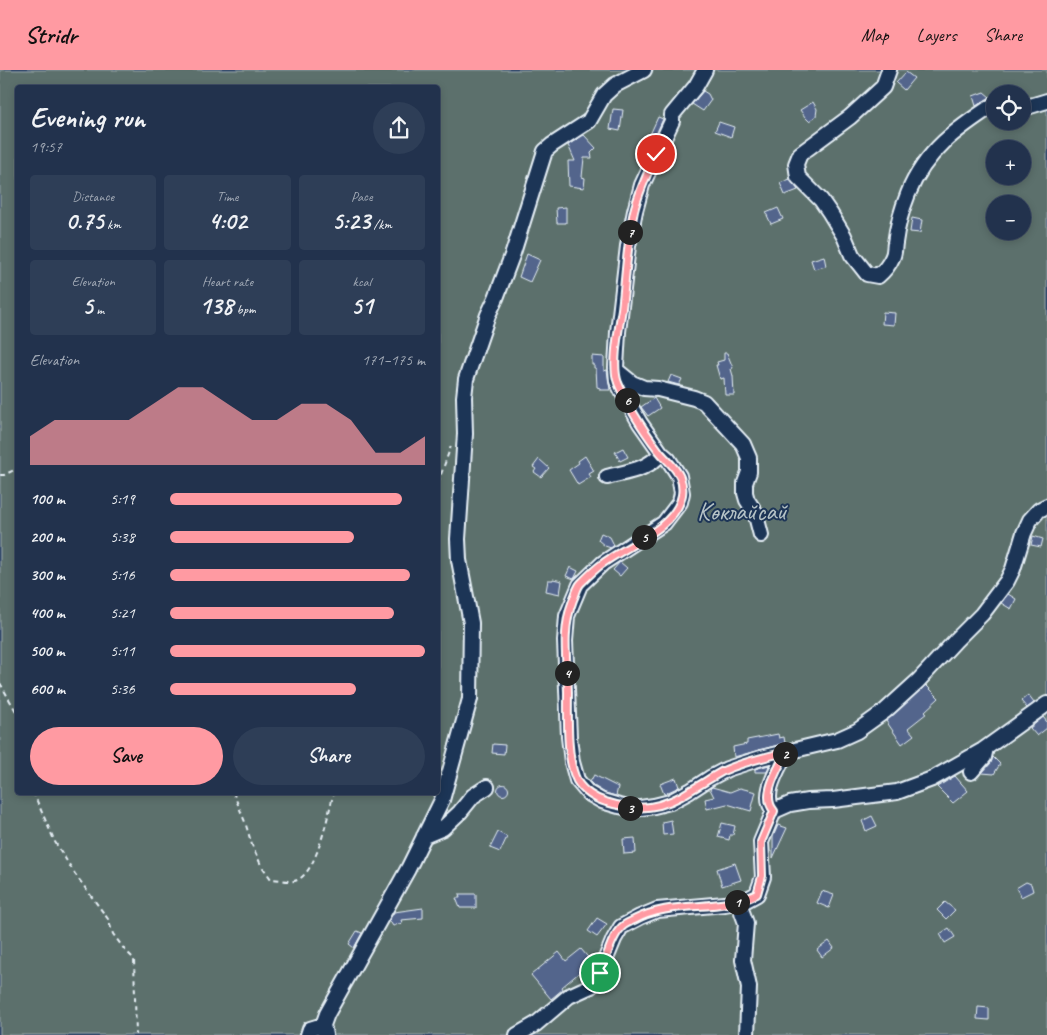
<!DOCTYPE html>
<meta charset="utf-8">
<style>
:root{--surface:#22324d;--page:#2e3e57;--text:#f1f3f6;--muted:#a2aab6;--line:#3f4d65;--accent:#ff9aa2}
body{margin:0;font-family:Caveat,sans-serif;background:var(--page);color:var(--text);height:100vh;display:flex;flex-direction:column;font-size:19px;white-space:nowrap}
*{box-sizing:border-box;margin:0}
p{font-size:16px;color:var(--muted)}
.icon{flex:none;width:28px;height:28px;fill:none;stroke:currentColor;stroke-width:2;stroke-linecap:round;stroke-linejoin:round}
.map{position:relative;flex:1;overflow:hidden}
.details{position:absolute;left:15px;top:15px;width:425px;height:710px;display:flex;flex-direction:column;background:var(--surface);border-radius:5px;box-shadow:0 2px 8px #0003,0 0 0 1px var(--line)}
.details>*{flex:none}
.buttons{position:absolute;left:986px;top:15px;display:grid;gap:10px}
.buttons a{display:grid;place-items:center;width:45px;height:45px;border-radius:50%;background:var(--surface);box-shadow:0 2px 8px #0003,0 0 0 1px var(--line);font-size:25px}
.pin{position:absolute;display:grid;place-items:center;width:42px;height:42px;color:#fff;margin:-21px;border:2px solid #fff;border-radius:50%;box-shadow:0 1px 5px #0007}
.km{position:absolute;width:25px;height:25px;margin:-12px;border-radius:50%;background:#222;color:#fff;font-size:14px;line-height:25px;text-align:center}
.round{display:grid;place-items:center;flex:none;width:52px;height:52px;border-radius:26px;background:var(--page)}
.overview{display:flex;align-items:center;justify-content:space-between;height:85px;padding:0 15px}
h1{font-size:28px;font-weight:700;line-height:38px}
.figures{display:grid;grid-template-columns:repeat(3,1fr);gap:8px;height:85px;padding:5px 15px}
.figures div{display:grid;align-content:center;border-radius:5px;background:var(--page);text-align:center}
.figures b{font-size:25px;font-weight:700}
.figures small{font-size:14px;font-weight:400}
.figures p{font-size:14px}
.chart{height:140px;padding:10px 15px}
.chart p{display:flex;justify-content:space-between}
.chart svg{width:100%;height:90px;margin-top:5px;fill:var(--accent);opacity:.7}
.button{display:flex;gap:10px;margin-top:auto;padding:10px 15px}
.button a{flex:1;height:58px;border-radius:30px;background:var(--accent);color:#111;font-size:20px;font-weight:700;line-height:58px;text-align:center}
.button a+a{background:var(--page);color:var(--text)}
ul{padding:0 15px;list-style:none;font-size:16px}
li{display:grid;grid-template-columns:80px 60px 1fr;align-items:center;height:38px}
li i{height:12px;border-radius:6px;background:var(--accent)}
header{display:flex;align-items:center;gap:30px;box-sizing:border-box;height:70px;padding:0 25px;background:var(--accent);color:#111}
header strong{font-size:24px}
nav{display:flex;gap:28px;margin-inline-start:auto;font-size:18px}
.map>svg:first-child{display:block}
.green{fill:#5c706c;stroke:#a2b0b2;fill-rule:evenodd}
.building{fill:#52658c;stroke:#e8f1f8}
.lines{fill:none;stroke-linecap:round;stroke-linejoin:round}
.minor-casing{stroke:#e8f1f8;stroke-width:18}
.path{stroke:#e8f1f8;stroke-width:2;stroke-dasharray:5 4;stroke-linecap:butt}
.minor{stroke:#1d3557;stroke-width:14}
.route-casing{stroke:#fff;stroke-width:10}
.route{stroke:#ff9aa2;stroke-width:6}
.labels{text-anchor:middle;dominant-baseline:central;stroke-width:4;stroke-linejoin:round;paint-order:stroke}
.park-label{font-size:25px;fill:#b7c4c7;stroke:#1d3557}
</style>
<header>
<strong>Stridr</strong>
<nav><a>Map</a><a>Layers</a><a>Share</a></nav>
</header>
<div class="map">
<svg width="1047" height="965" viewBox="0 0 1047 965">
<rect width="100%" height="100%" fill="#2d4367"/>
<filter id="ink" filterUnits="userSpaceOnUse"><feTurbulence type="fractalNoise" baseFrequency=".02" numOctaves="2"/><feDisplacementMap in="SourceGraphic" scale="10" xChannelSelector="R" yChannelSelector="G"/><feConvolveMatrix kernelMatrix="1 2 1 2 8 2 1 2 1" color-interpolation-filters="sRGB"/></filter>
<g filter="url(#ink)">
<path class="green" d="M0 0H1047V965H0ZM18 18H438V722H18ZM995 24H1022V51H995ZM995 79H1022V106H995ZM995 134H1022V161H995Z"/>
<path class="building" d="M906 2 914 8 904 20 896 13Z
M703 21 708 24 711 30 703 41 692 34Z
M984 22 990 27 976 36 973 26Z
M813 32 817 39 816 46 809 51 805 47 800 40Z
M613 39 623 40 620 61 610 59Z
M658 47 663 49 649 80 644 78Z
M719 52 734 57 731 67 715 61Z
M584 65 596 78 591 83 592 88H584L582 107 585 108 584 118 569 116 568 91H575L568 75Z
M790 109 798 120 785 125 780 113Z
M566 137V153H557L556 138Z
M778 138 783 149 771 154 766 143Z
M912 148 922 150 920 163 910 162Z
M527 184 540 190 530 212 519 207Z
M824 186 826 196 814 199 811 190Z
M883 242 895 243 894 255 882 254Z
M724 283H727L733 298 731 299 733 306 734 325H725L724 308 720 309 716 295H718L717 292 724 290Z
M592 286 604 287V301L607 300 610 320H600V318L597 317 596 298H594V295H592Z
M671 305 682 309 679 315 668 312Z
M654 328 660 338 648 346 641 337Z
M623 378 628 387 620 391 615 382Z
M585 386 594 401 589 404 591 407 578 415 569 400 579 393 578 391Z
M539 389 549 398 541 407 534 402 536 399 533 397Z
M601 463 610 467 614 475 611 478 605 476 598 470Z
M1033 466 1043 469 1041 477 1031 475Z
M620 492 627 498 620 506 613 500Z
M570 497 578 501 574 509 566 506Z
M553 509 562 511 560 524 546 521 548 510H553Z
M1008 524 1016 529 1011 539 1001 533Z
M926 615 939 628 925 641 927 643 908 658 914 665 902 674 886 651Z
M1028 625 1034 633 1027 638 1021 631Z
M1043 647 1047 652V658L1037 666 1030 658Z
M778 664 779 668 784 667 785 673 734 687 733 677 747 674V670Z
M493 674 505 675 504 684 492 683Z
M993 687 1000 694 994 704 982 703 991 693Z
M769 695 767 702H755V699Z
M594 705 618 717 616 726 605 723 594 716 590 712Z
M955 706 968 721 953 733 937 717Z
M676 708 679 717 664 724 660 714Z
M497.5 720a5.5 5.5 0 1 1 11 0a5.5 5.5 0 1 1-11 0Z
M712 717 730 722 740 718 756 722 751 741 727 734 707 739 705 729 714 727 710 719Z
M872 746 877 756 866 761 862 751Z
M671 750 673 764 663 765 662 752Z
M722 753 735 756 733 765H730L729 770 718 767Z
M778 755 787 758 773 788V767Z
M498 762 507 767 500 782 490 778Z
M635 768 636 783 624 784 623 769Z
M735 793 741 810 722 816 717 799Z
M1026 812 1031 814 1033 821 1021 827 1016 818Z
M822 821 834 825 829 838 817 833Z
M459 824H476V838H460L456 828H460Z
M945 832 955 840 946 849 937 840Z
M423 838V848L401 850 402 853 393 856 389 850 394 842Z
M597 848 607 854 597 867 588 861Z
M949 858 955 867 945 873 940 864Z
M357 861 362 863 354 878 349 874Z
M829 871 834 878 822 887 817 880Z
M581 879 592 892 562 917 563 919 551 929 531 905 559 882 566 891Z
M978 937 989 938V950L977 949Z"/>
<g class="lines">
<defs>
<path id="minor" d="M705 0 696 16 672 45V51L642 115 635 141 628 176 618 262 616 297 617 311 624 325 640 353 661 383 668 389 679 406 682 423 680 432 664 453 603 493 580 515 567 546 565 571 569 667 572 692 577 710 588 723 602 731 619 736 634 739 654 736 670 732 690 721 710 708 727 699 761 688 837 670 857 661 885 641 918 611 956 570 982 544 1007 511 1013 499 1024 463 1030 450 1039 440 1047 436
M889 0 883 17 850 47 800 84 796 94 798 107 821 130 830 143 844 166 852 185 867 204 878 206C884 201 889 195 892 188 895 183 894 178 895 173 897 157 902 139 908 124 925 81 958 58 995 34
M1022 36 1027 37 1047 31
M616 300 632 313 644 318 658 319 694 328 704 332 743 374 749 388V402L745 413V423L747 430 755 442 761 465
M607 407C625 402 649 400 661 383
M971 702 984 687 986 678
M774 741C760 725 779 698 786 682
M424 766 443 758 460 742 473 726 487 717
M740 831 742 842 746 853 743 890 749 917 747 965
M308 965 310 959 323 955
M325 965 323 955 327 944 408 799 442 730 470 629 471 553 459 490 458 469 465 364 464 327 466 309 488 245 496 228 513 183 545 81 552 75 589 51 604 25 615 15 644 0
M517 965 536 954 569 926 591 916 600 903 614 869 621 857 640 847 657 840 725 834 746 830 757 824 763 807 761 772 774 741 790 734 808 731 833 730 897 722 932 709 983 680 1047 634"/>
</defs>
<use href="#minor" class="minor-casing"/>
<path class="path" d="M0 405H4L18 398
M438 413 451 376
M0 613 18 645
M33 722 55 772 75 804 108 849 113 864 124 879 134 889 136 965
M233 722 245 752 252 775 261 795 271 809C278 809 288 812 294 811 317 807 328 743 334 722"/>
<use href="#minor" class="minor"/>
</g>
</g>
<g class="lines" filter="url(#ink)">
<defs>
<path id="route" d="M600 903C606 891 611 867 621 858 624 854 630 852 634 850 672 829 719 843 757 824L762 806 761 772 774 741C760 725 779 698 786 682 765 687 743 692 723 701 712 707 702 714 691 720 663 739 638 742 606 732 595 729 583 721 577 711 566 690 568 646 568 622 567 590 561 561 573 530 576 524 577 517 581 513 587 507 595 499 602 494 626 475 676 459 682 425 683 419 682 412 680 407 675 396 666 390 659 381 644 361 628 337 618 313 611 295 619 258 622 239 626 206 627 173 634 141 639 121 648 103 656 84"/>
</defs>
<use href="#route" class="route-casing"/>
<use href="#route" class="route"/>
</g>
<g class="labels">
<g class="park-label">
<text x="742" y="442">Көклайсай</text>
</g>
</g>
</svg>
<div class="buttons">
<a><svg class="icon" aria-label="locate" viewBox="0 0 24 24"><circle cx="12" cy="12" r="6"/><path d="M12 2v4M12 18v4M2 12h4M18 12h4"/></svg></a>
<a>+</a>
<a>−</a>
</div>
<div class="pin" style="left:600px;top:903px;background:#1e9e55"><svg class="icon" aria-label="arrive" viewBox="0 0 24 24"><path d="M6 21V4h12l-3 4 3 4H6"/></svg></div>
<div class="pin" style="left:656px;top:84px;background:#d93025"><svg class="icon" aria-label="check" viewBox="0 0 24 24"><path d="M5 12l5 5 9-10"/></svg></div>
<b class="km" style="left:737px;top:832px">1</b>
<b class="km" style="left:785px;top:684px">2</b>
<b class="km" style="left:630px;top:738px">3</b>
<b class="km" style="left:567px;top:603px">4</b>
<b class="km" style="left:644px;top:467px">5</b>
<b class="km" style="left:627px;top:330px">6</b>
<b class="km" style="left:630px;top:162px">7</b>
<section class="details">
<div class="overview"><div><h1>Evening run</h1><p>19:57</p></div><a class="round"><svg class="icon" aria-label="share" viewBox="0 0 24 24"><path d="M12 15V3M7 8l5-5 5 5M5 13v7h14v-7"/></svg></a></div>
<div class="figures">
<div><p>Distance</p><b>0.75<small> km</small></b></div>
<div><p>Time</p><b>4:02</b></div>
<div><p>Pace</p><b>5:23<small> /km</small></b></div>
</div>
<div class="figures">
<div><p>Elevation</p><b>5<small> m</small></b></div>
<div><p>Heart rate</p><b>138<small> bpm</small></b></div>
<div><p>kcal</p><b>51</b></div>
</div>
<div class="chart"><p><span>Elevation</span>171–175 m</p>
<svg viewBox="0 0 160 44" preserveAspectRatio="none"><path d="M0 44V30L10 22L20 22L30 22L40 22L50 14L60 6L70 6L80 14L90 22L100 22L110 14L120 14L130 22L140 38L150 38L160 30V44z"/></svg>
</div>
<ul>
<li><b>100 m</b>5:19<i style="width:91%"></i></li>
<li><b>200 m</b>5:38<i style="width:72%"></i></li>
<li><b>300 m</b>5:16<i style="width:94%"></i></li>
<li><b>400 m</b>5:21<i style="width:88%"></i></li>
<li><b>500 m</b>5:11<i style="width:100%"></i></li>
<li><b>600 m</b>5:36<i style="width:73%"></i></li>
</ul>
<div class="button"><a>Save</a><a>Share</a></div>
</section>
</div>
